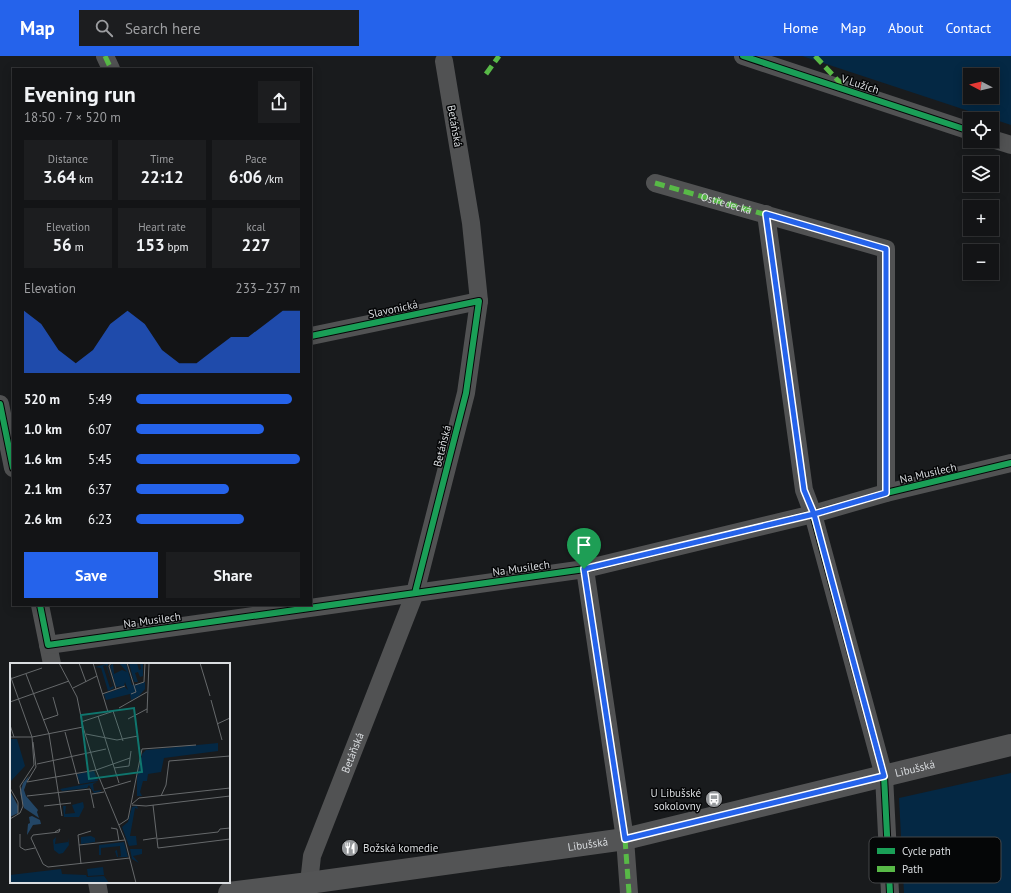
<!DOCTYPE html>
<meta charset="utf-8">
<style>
:root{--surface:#131416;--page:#1c1d1f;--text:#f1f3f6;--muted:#9d9ea1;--line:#323335;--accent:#2563eb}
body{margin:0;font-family:"PT Sans",sans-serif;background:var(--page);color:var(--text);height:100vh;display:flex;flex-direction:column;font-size:15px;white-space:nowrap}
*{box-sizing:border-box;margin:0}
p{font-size:13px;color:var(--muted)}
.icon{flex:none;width:22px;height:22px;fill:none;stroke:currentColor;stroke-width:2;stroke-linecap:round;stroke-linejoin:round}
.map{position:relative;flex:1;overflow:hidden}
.panel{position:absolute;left:12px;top:12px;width:300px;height:538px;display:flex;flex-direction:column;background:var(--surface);border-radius:0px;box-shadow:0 2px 10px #0003,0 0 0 1px var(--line)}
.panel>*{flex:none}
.needle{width:26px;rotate:277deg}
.controls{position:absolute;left:963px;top:12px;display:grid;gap:8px}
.controls a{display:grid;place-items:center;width:36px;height:36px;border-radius:0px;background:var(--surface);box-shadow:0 2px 10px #0003,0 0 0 1px var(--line);font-size:20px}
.pin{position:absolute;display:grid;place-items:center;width:34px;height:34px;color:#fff;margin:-41px -17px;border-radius:50% 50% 50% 0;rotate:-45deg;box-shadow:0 0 4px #0007}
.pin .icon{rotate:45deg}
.round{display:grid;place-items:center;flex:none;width:42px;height:42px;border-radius:0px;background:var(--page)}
.headline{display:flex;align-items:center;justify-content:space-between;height:68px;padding:0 12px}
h1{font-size:22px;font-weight:700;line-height:30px}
.metrics{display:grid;grid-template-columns:repeat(3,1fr);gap:6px;height:68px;padding:4px 12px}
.metrics div{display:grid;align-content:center;border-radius:0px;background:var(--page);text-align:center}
.metrics b{font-size:17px;font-weight:700}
.metrics small{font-size:11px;font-weight:400}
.metrics p{font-size:11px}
.chart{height:112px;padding:8px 12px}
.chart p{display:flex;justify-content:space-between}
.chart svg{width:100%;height:72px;margin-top:4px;fill:var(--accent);opacity:.7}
.primary-button{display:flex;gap:8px;margin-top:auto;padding:8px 12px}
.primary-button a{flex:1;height:46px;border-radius:0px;background:var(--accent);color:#fff;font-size:16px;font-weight:700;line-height:46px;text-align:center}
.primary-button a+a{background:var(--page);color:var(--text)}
ul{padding:0 12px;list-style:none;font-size:13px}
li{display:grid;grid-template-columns:64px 48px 1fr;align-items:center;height:30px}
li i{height:10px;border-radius:5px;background:var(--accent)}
header{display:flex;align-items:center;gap:24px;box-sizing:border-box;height:56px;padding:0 20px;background:var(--accent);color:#fff}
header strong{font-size:19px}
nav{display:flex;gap:22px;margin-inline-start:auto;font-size:14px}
.search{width:280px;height:36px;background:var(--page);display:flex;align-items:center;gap:10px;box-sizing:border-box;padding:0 14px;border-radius:0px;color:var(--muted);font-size:15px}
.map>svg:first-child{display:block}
.green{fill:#042844;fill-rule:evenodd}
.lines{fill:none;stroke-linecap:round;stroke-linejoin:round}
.minor{stroke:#515253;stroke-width:18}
.secondary{stroke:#535455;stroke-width:22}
.quiet{stroke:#58b947;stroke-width:5;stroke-dasharray:10 5;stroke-linecap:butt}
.cycleway-casing{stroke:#050607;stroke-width:8}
.cycleway{stroke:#1a9f57;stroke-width:6}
.route-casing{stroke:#fff;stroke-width:8}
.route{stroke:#2563eb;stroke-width:5}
.labels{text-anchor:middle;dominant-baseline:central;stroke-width:3;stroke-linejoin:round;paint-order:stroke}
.street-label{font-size:11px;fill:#dadde0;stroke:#050607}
.poi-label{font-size:11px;fill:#dadde0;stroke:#050607;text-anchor:end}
.inset-road{fill:none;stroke:#66696b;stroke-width:1}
.view{fill:#0f766e;fill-opacity:0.15;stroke:#0f766e;stroke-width:2}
.inset-edge{fill:none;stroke:#dadde0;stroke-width:2}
.key{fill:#050607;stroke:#454648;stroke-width:1}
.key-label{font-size:11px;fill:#dadde0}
</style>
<header>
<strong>Map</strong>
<div class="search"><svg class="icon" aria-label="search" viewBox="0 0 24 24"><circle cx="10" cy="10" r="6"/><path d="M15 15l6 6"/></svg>Search here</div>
<nav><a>Home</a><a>Map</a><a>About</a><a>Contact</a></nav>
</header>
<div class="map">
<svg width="1011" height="837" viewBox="0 0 1011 837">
<rect width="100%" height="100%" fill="#191b1d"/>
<path class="green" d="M802 0H1011V69ZM970 19H992V41H970Z
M1011 717V837H904L899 742Z"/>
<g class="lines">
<g class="minor">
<path d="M105 0 111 13"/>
<path d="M743 0 970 75"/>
<path d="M992 83 1011 89"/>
<path d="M655 127 886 193V437"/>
<path d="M766 158 804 434 813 458 884 720 890 837"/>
<path d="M311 280 479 245"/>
<path d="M0 348 13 412"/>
<path d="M585 513 625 783 629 837"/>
<path d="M40 549 52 608"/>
<path d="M48 589 585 513 813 458 886 437 1011 407"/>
<path d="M97 826 99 837"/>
<path id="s1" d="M309 827 312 800 415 537 466 337 479 245 471 167 444 5"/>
</g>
<path class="secondary" id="s2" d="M229 837 309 827 625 783 1011 689"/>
<g class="quiet">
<path d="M105 0 111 13"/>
<path d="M815 0 844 31"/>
<path d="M486 18 499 0"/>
<path id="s3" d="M655 127 886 193V437"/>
<path d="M766 158 804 434 813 458"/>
<path d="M625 783 629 837"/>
</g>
<defs>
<path id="cycleway" d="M743 0 970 75
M311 280 479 245 466 337 415 537
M0 348 13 412
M813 458 884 720 890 837
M40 549 48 589 585 513 813 458 886 437 1011 407"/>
</defs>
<use href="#cycleway" class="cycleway-casing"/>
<use href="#cycleway" class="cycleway"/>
</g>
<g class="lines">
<defs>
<path id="route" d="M584 513 625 783 884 720 814 458 886 437V193L766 158 804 434 814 458 584 513"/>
</defs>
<use href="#route" class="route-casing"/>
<use href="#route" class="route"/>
</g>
<defs>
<symbol id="bus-disc" viewBox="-11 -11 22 22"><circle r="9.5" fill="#96999c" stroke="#050607"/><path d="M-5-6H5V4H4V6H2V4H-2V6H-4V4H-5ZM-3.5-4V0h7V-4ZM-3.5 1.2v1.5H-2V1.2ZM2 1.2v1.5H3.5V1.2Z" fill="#fff"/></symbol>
<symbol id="restaurant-disc" viewBox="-11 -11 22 22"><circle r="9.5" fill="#96999c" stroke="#050607"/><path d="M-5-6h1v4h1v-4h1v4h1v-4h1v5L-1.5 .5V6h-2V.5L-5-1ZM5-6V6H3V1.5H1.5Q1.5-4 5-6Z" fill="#fff"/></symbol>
</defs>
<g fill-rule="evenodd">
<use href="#bus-disc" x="704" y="733" width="20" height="20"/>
<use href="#restaurant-disc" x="340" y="782" width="20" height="20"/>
</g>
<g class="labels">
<g class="street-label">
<text transform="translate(860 28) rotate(18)">V Lužích</text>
<text transform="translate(455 70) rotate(80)">Betáňská</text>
<text stroke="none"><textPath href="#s3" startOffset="74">Ostředecká</textPath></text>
<text transform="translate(393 253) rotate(-12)">Slavonická</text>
<text transform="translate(442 390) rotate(-76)">Betáňská</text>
<text transform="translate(928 417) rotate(-13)">Na Musilech</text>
<text transform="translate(521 512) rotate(-8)">Na Musilech</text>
<text transform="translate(152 564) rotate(-8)">Na Musilech</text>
<text stroke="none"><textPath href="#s1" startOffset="138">Betáňská</textPath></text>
<text stroke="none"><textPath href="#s2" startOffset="698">Libušská</textPath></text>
<text stroke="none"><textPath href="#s2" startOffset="362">Libušská</textPath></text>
</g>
<g class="poi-label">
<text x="701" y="737">U Libušské<tspan x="701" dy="13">sokolovny</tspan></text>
<text x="363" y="792" text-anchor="start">Božská komedie</text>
</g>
</g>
<g transform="translate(10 607)">
<rect width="220" height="220" fill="#191b1d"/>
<path d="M99 0 97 3 104 25 98 28 91 5 85 4ZM96 2 103 23 100 25 93 3ZM103 0 104 11 112 7 117 9 109 0H116L122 22 135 19V26L128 34 121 37 120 31 96 37 94 31 115 24 118 27 115 19 114 23 106 24 100 3ZM119 0H127L129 7 131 6 130 0H133V13L130 14 128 9 125 10 128 19H124ZM0 76H7L15 103 0 119ZM208 80V88L154 95 151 109 138 111 137 118H133L130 129 132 133H127V115L132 91 136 87ZM84 108 88 118 70 121 67 111ZM87 119 83 121 84 128 92 127 89 129 84 130 79 122 77 125 52 128 50 126ZM73 139 74 144 69 154H54L53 143H56L55 151 65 150 62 142ZM127 143 128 146 125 145 120 173H126L127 182 119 183 112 164 118 159 122 144ZM52 173 58 175 59 182 53 190 49 191 44 187 43 177 46 174 45 181 58 179V175ZM81 173 85 175V179L71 181V174ZM114 179 118 194H107L105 188 107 187 108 194 111 193 110 183 91 185V192H89V182ZM120 186H132V191L123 193 129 200 122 196ZM93 204 94 212 78 213 77 206ZM51 206 52 211 76 212 77 214 94 213 99 220H0V212Z" fill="#042844" fill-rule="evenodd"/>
<path d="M19 113 14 127 16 133 28 147 27 149 29 155 14 145 10 130 13 120ZM0 128 8 143V150L0 154ZM22 153 30 157 31 161 23 162 17 172 18 161 20 160 19 154Z" fill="#234666"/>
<path class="inset-road" d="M49 0 67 34 73 64M69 0 76 19M83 0 98 49M101 0 99 3 106 26M117 0 126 29 121 31M190 0 200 33M16 11 39 71 52 153M0 12 22 74 24 102 10 123 13 143 10 150 0 156M0 16 32 5M125 22 134 19 135 0M63 25 87 13M92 31 115 23M201 37 212 77M0 39 59 18M109 45 137 29M103 48 113 78M137 50 139 0M88 53 109 120M118 56 137 46M33 57 48 52 43 34M71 59 104 48M207 61 220 55M0 62 4 74M55 69 69 121M76 71 107 77 128 73M0 74H22L73 64 86 107 115 177 126 220M27 101 96 86M104 105 119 103 121 88M17 119 86 107 120 95M17 119 26 104 23 79M0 125 8 139V151M94 126 121 118M82 131 94 129M17 133 80 126 84 145M151 133 156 122 159 98 220 93M122 141 129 135 220 125M122 142 136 143 220 133M143 142 148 185 220 176M34 143 61 140M109 162 118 156 132 86 186 82M101 165 107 166 109 178M45 169 50 166 49 169 23 172 21 175 33 201 38 204 120 195M10 171V184L15 187 25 185M147 176 208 169 210 166 220 165M133 177 146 175M69 182 115 177M71 201 68 172 81 168"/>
<path class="view" d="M124 45 132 109 79 116 71 52Z"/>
<rect width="220" height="220" class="inset-edge"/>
</g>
<rect x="869" y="781" width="132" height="46" rx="6" class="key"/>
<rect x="877" y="792" width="18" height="6" fill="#1a9f57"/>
<rect x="877" y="810" width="18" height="6" fill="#58b947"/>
<g class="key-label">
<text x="902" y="799">Cycle path</text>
<text x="902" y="817">Path</text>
</g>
</svg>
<div class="controls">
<a><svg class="needle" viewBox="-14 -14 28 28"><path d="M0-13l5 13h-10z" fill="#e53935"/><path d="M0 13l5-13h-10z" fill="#9d9ea1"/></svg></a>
<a><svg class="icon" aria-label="locate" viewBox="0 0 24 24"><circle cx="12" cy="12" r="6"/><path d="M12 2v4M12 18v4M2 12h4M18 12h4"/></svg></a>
<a><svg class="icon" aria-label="layers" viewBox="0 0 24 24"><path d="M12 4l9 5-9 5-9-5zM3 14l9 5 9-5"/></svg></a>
<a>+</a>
<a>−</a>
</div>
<div class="pin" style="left:584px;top:513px;background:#1e9e55"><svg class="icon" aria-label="arrive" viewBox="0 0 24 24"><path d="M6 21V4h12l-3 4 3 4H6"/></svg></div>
<section class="panel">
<div class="headline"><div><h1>Evening run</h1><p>18:50 · 7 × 520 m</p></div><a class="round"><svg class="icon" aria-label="share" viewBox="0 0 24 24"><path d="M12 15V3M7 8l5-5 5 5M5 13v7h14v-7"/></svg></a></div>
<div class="metrics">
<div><p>Distance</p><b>3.64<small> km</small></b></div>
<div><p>Time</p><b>22:12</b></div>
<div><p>Pace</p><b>6:06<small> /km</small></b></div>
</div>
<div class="metrics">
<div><p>Elevation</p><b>56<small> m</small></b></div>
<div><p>Heart rate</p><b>153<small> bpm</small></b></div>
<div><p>kcal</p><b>227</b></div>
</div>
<div class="chart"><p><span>Elevation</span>233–237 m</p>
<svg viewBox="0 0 160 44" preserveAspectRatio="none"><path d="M0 44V6L10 14L20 30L30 38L40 30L50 14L60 6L70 14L80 30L90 38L100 38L110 30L120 22L130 22L140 14L150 6L160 6V44z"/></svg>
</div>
<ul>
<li><b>520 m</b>5:49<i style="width:95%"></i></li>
<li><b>1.0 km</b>6:07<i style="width:78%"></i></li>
<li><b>1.6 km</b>5:45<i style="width:100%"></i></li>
<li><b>2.1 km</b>6:37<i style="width:57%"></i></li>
<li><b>2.6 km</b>6:23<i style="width:66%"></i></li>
</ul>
<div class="primary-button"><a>Save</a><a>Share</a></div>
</section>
</div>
